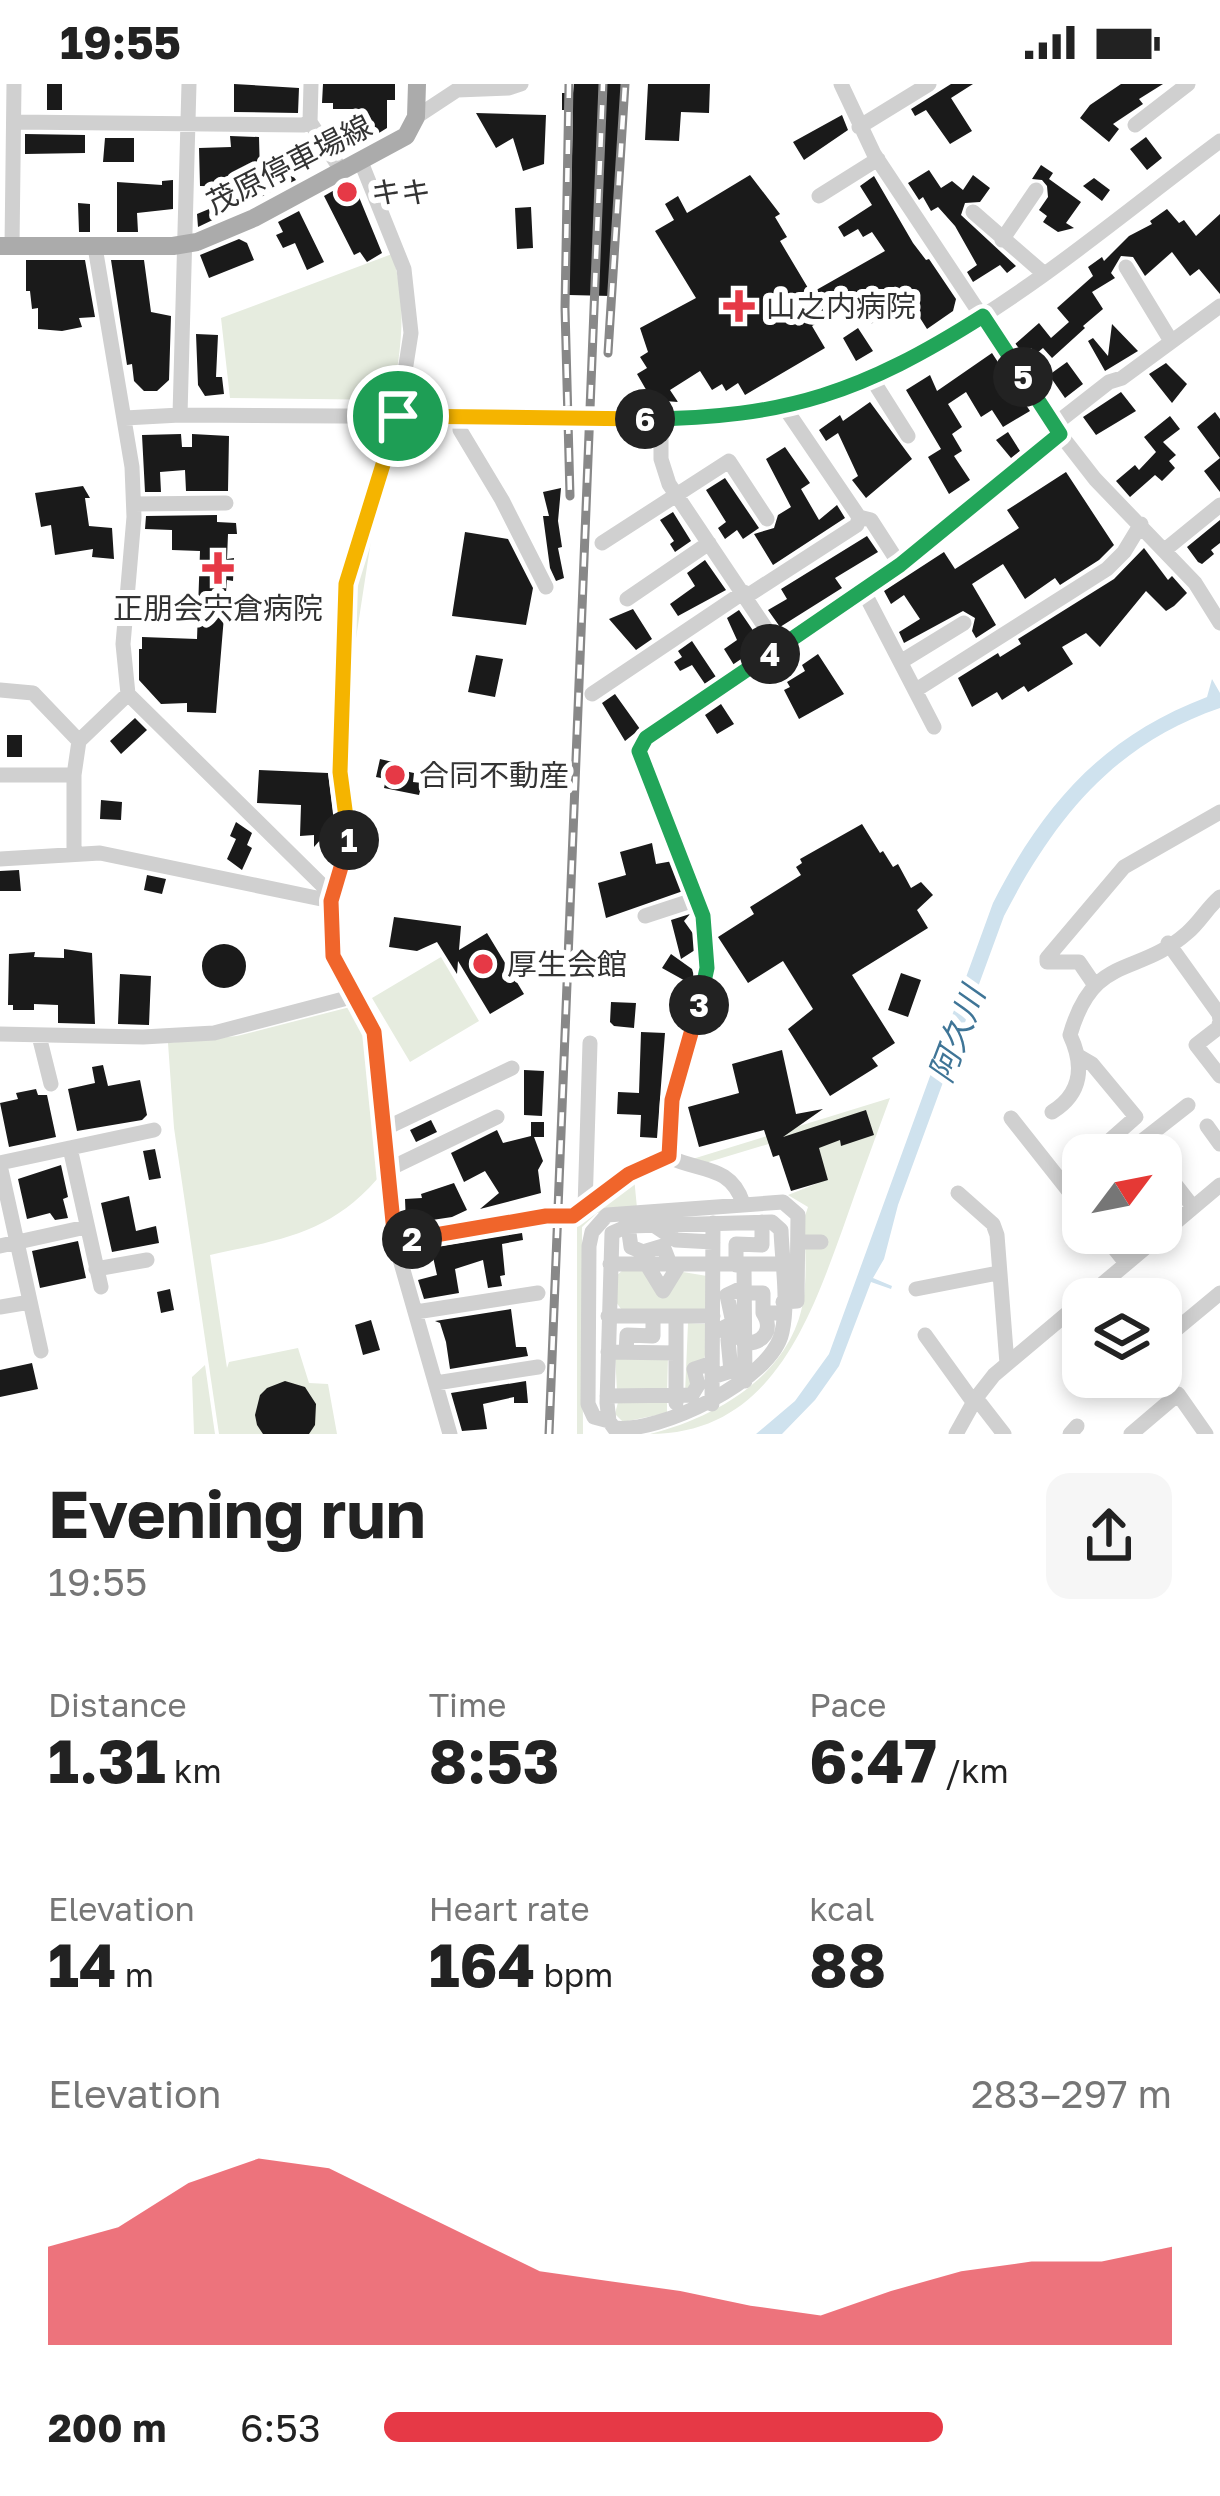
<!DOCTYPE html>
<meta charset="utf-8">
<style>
:root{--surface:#fff;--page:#f6f6f6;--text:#222;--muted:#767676;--accent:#e63946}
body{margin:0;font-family:"Golos Text","Noto Sans JP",sans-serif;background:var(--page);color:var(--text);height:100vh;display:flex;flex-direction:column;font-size:45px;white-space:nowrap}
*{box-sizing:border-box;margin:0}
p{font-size:39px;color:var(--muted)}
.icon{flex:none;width:66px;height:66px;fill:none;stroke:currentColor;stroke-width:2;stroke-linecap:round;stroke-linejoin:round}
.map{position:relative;height:1350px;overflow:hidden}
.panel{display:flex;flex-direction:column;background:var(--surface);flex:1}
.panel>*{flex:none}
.needle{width:78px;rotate:58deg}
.buttons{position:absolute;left:1062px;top:1050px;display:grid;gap:24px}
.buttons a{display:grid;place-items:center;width:120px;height:120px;border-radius:24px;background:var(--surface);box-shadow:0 6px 18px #0003;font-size:60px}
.pin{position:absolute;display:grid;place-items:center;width:102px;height:102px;color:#fff;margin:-51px;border:6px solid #fff;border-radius:50%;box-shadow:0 3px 12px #0007}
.km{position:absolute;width:60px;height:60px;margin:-30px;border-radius:50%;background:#222;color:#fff;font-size:33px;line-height:60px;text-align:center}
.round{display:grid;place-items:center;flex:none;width:126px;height:126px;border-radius:24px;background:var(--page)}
.headline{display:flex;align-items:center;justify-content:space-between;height:204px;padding:0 48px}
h1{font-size:66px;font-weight:700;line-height:90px}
.metrics{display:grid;grid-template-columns:repeat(3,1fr);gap:18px;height:204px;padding:12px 48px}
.metrics div{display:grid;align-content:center}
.metrics b{font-size:60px;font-weight:700}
.metrics small{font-size:33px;font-weight:400}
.metrics p{font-size:33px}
.chart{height:336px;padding:24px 48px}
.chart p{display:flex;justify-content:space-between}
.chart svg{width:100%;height:216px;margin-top:12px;fill:var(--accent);opacity:.7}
ul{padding:0 48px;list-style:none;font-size:39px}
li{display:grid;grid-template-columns:192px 144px 1fr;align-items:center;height:90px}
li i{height:30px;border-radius:15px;background:var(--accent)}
.status{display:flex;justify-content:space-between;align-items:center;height:84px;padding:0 60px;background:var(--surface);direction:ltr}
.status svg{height:33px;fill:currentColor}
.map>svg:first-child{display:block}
.green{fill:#e6ecdf}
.water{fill:#cfe2ee}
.building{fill:#1a1a1a}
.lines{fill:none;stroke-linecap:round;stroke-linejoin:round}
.minor{stroke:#d0d0d0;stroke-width:15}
.major{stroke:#ababab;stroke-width:18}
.rail-casing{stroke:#888;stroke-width:9}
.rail{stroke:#fff;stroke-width:4.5;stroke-dasharray:14;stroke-linecap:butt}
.split-1-casing{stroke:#fff;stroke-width:24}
.split-2-casing{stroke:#fff;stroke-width:24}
.split-3-casing{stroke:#fff;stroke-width:24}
.split-4-casing{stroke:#fff;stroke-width:24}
.split-5-casing{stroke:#fff;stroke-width:24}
.split-6-casing{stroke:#fff;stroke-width:24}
.split-7-casing{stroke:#fff;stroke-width:24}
.split-1{stroke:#f5b400;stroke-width:15}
.split-2{stroke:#f0652b;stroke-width:15}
.split-3{stroke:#f0652b;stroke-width:15}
.split-4{stroke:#22a559;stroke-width:15}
.split-5{stroke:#22a559;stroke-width:15}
.split-6{stroke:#22a559;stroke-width:15}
.split-7{stroke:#f5b400;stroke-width:15}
.poi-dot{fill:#e63946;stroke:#fff;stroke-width:4.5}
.labels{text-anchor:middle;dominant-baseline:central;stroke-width:12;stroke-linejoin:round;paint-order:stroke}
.street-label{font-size:30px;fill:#333;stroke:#fff}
.poi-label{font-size:30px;fill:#333;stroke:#fff;text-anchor:start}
.water-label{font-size:33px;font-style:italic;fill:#3f7597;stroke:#fff}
</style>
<div class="status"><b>19:55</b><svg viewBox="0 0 49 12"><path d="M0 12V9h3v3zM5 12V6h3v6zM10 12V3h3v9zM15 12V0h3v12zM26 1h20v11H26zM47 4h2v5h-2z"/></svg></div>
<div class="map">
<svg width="1220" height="1350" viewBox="0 0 1220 1350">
<rect width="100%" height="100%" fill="#fff"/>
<path class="green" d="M392 170C408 221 401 265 392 316L230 314 221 234Z
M378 411 343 639 350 500Z
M441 873 479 937 410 978 372 914Z
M354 922C380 974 379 1030 384 1087 333 1150 283 1155 210 1171L227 1284 229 1278 298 1264 309 1299 328 1300 337 1350H219L174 1044 168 959 237 952Z
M890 1014C874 1057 858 1101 843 1144 809 1238 770 1350 650 1350 718 1333 794 1289 804 1212 807 1187 805 1160 804 1135L808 1123 788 1111 818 1099 805 1049 702 1080 686 1077Z
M634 1093 637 1124 597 1129 582 1143 583 1350H577V1140Z
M623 1186 648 1187 663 1211 677 1187 707 1192 706 1225H621L616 1218V1192Z
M688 1239 706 1240C706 1267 707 1292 685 1310Z
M615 1270 668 1272 667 1309 617 1307Z
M205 1281 215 1350H194L192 1293Z
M618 1318 667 1319V1329L623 1338 615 1330Z"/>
<path class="water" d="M1212 595 1220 609V624C1114 660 1054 735 1004 832L898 1121 884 1175 873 1194 892 1202 891 1205 871 1198 839 1282 815 1316 782 1350H756L795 1317 829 1270 993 819C1043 721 1102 653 1207 613Z"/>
<path class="building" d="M47 0H62V26H47Z
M234 0 299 4 298 29 234 28Z
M323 0H395V16H387V44L345 70 328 44 360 25H333V19H322Z
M574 0H622L611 212 569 211 573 26H562V9H573Z
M648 0H710L709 29 681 28 679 57 645 56Z
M951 0H973L951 14 972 47 950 60 926 26 915 32 911 25Z
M1121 0H1163L1139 15 1143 20 1113 40 1119 45 1109 58 1080 34 1090 21Z
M476 29 546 31 544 80 523 87 513 54 496 64Z
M842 31 848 46 804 76 793 58Z
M25 50 85 51V69L25 70Z
M230 52 259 53 260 91 282 77 296 96 198 143 197 130 262 103 200 102 199 64 231 63Z
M1146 53 1162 74 1147 86 1130 65Z
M105 54H134V78H103Z
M1041 81 1053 89 1049 95 1081 118 1066 139 1074 144 1058 148 1043 138 1047 132 1039 126 1048 113 1047 102 1042 96 1032 95Z
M929 86 941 104 952 97 963 106 973 91 990 104 980 118 965 119 961 131 1016 182 1007 189 1000 181 973 198 967 188 977 181 955 142 938 123 931 127 923 113 919 116 908 99Z
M750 91 780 130 775 133 787 153 780 157 811 209 885 167 872 148 863 153 858 145 844 153 838 143 872 121 860 102 874 92 913 159 926 176 929 175 956 215 953 227 927 245 908 215 871 240 857 215 812 242 825 264 745 311 738 299 726 307 722 300 712 306 700 287 670 306 678 318 652 316 637 290 647 284 640 273 648 268 640 244 696 214 655 147 674 136 665 120 678 112 687 129Z
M1094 94 1110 106 1102 117 1083 102Z
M173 96V125L137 129 138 148H117V98L162 101V97Z
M352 96 382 169 367 178 360 168 354 171 324 112Z
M78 119 90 120V148H79Z
M531 123 533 164 517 165 515 124Z
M1167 125 1179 139 1184 136 1196 152 1220 130V210L1199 185 1190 192 1172 168 1145 192 1133 173 1121 172 1111 189 1115 194 1092 208 1103 225 1083 242 1085 244 1052 274 1043 264 1036 270 1031 264 1024 270 1015 260 1039 239 1051 254 1069 238 1057 224 1093 192 1088 183 1102 173 1104 177 1129 152 1152 140 1150 137Z
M299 127 324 178 307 186 295 159 283 164 276 151 283 148 278 138Z
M239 155 247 159 254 176 209 194 200 171Z
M26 176H85L95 233 79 234 82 243 62 247 38 245V224L32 225 30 207H26Z
M111 176H144L151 228 171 232 169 296 157 307H144L134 297 132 280 127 281Z
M1112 240 1138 267 1105 287 1088 257 1093 254 1108 272Z
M858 244 873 267 856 277 843 254Z
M196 250 218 251 216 293H222L224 310 205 312 198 301Z
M992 269 1030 327 1003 343 992 326 981 333 966 308 948 320 962 343 952 350 962 367 954 372 970 396 949 410 928 373 941 365 906 306 930 291 937 307Z
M1067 278 1083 300 1065 314 1049 291Z
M1166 279 1187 300 1172 319 1149 290Z
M1121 308 1136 327 1096 351 1083 333Z
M870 318 912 375 866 414 852 396 858 392 838 349 826 357 819 346 840 331 843 337Z
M1215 328 1220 335V374L1197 343Z
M1170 332 1180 345 1163 358 1176 371 1169 377 1175 384 1162 397 1155 391 1130 413 1116 397 1135 381 1139 386 1156 368 1144 353Z
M1008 348 1020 367 1011 374 996 356Z
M181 350 182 363H192V350L229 352 228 407H186L185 386 160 388 161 408H145L142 351Z
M785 363 810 399 801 405 819 436 837 421 845 434 773 481 754 450 774 444 778 431 791 423 766 375Z
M1220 374V408L1204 387Z
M1066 388 1114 461 1099 476 1060 501 1055 494 1025 515 1003 480 972 500 996 541 976 554 972 547 975 534 963 527 904 559 899 548 920 535 904 511 891 520 884 507 944 468 955 485 1019 444 1007 426Z
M725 394 759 444 743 455 737 446 725 455 718 444 726 438 706 406Z
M83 402 90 414H85L89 442 112 444 114 475 92 473 93 465 55 471 51 441 41 443 35 409Z
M561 404 558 437 562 463 558 464 564 494 556 497 550 484 543 432H549L543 408Z
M673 428 691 457 675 468 670 460 674 457 660 436Z
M217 431V438L236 439 237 450H228L227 475 234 474 233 497 227 496 216 629 187 628V619L161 620 139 596V565H142V553L197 555 200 467 172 466V446L145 445 146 432Z
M1220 436V459L1211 466 1214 470 1202 480 1198 478 1187 463Z
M465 448 508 455 533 504 526 541 452 532Z
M867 452 878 468 835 494 842 504 780 543 768 526 787 515 781 505Z
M1144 464 1168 496 1172 492 1187 509 1174 522 1166 527 1146 507 1100 563 1086 549 1062 563 1073 580 1028 608 1024 602 1002 616 997 608 972 623 958 594 998 569 1000 573 1021 560 1018 555 1114 495Z
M705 476 726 506 678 532 670 520 695 502 687 489Z
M633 525 652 555 636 566 609 535Z
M739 526 763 561 734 581 724 565 737 556 727 534Z
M692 557 716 593 705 600 692 581 680 587 674 578 682 573 678 567Z
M818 570 844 610 799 635 784 606 790 603 787 598 805 587 802 581Z
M476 571 503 575 495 613 468 608Z
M615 610 640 645 625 657 602 619Z
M721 620 734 640 717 650 705 631Z
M135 634 147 646 121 670 110 657Z
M7 651H22V673H7Z
M380 675 397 679 400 686 414 689 413 698 422 699 419 711 384 704 386 695 376 693Z
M259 686 328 689 336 754H322L314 763V751L300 752 301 721 257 719Z
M101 716 122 718 121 736 100 735Z
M236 738 252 749 247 761 252 764 242 786 227 775 236 755 230 752Z
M862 740 880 769 883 767 893 783 898 780 911 804 921 798 933 811 917 826 928 844 852 891 895 959 872 974 878 982 830 1012 788 945 813 925 783 877 748 899 718 853 754 830 750 823 801 791 796 783 802 779 800 775Z
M652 759 656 780 673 777 683 807 606 834 598 799 626 791 620 768Z
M19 786 21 807H0V787Z
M147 791 166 795 162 810 144 806Z
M690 830 684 837 694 851 695 866 681 875 671 836Z
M394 833 461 842 459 866 487 849 524 910 490 930 458 877 457 890 437 858 417 867 389 863Z
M202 882a22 22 0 1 1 44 0a22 22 0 1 1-44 0Z
M64 865 92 869 95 940 58 939V921L34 920V926H13V921H8L9 870 35 868 34 873 64 874Z
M671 870 692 885 694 892 689 899 662 884Z
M901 889 921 896 908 933 888 926Z
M120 890 151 892 149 941 118 940Z
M611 918 636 919 634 944 614 942 610 938Z
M641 948 665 949 657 1054 640 1053 641 1031 617 1030 618 1008 639 1009Z
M782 966 796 1030 823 1025 783 1053 866 1026 874 1051 841 1062 840 1056 819 1064 828 1096 791 1107 779 1071 773 1073 764 1046 699 1063 688 1023 739 1009 732 980Z
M103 981 108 1002 140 996 147 1031 142 1036 77 1047 68 1005 95 999 92 983Z
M524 986 544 987 542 1032 524 1031Z
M36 1005 38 1011H47L56 1053 9 1063 0 1019 18 1015 16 1009Z
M431 1036 437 1048 416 1058 410 1046Z
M531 1038H544V1053H534L543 1077 538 1086 541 1109 480 1125 499 1109 485 1087 464 1098 451 1069 497 1046 503 1059 531 1052Z
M155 1065 161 1094 149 1096 143 1067Z
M61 1081 68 1113 63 1115 68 1134 55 1136 50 1129 27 1135 18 1095Z
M454 1099 467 1126 452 1133 406 1140 405 1115 422 1114 421 1110Z
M129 1112 136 1147 156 1142 159 1159 112 1168 101 1119Z
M522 1149 523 1156 502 1160 505 1191 500 1192 502 1202 488 1204 483 1176 455 1185 459 1209 424 1215 418 1196 437 1191 431 1164Z
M78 1157 86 1194 40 1204 32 1167Z
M170 1205 174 1226 161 1229 157 1208Z
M511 1225 516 1263H526L528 1272 450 1285 446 1258 440 1239 435 1237Z
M371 1236 380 1266 363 1271 355 1241Z
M32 1279 38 1305 0 1313V1286Z
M285 1297 305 1303 316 1320 315 1341 309 1350H263L257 1341 255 1331 260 1311 267 1304Z
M526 1297 528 1319H514V1313L483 1320 487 1345 462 1347 451 1309Z"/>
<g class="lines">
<path class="minor" d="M311 0 310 38 341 86
M841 0 874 70 1060 350 1095 395 1195 499 1220 539
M416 33 457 6 509 4 521 0
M14 38 303 41 310 38
M1135 41 1188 0
M859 43 929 0
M819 112 878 75
M973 128 1042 188
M1002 156 1036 106
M12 162 14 0
M95 163 132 383 134 433 123 560 128 610 325 804 331 817 333 871 374 948 380 978 395 1158 450 1350
M1126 183 1171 257
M872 295 908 352
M180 331 701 334C908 321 1061 175 1220 57
M460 333V346L502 416 546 503
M125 334 180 331 189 0
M661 335V375L669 400 779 564
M1054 341 1109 298 1122 294 1220 222
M134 420 226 419
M859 433 871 436 900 481
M602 459 729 377 767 435
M1166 465 1220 421
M863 506 934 643
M747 512 857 441 859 433 785 324
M627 515 709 459
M902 577 964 539
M0 606 33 609 79 657 74 691V769
M916 606 1107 485 1124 468 1141 440
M592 610 744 508
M79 657 128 610
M0 691H74
M0 775 100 769 331 817
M331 817 349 761 340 688 346 500 398 332 411 249 404 185 361 78
M645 832 697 815
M1168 859 1219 930 1220 936
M1094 900 1079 878H1047V874L1124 783 1220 728
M1220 937 1218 944 1196 961 1220 992
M0 950 143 953 214 949 355 912
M39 952 51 1000
M1080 973 1092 980 1136 1033 1093 1071
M1052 1028C1083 1009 1084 981 1070 951 1094 868 1136 894 1187 849 1200 838 1207 824 1220 813
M1011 1034 1083 1125
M1207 1042 1220 1060
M386 1044 512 984
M70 1064 101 1203
M1153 1071 1142 1057 1188 1021
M669 1073C699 1088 730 1080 743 1119
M0 1079 154 1046
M0 1081 41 1267
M1161 1082 1193 1123
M389 1085 497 1033
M1062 1098 1083 1079
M958 1109 993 1140 997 1151 1007 1280
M585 1124 590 959
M772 1138 781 1146C782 1178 789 1217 782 1248 772 1296 659 1350 614 1344L609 1337 607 1319 612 1149 628 1142Z
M628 1142 631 1163 643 1168 663 1162 670 1180
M655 1142 676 1156 713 1158
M1102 1149 1126 1179
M395 1158 546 1133 573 1132 629 1090 669 1073C674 1052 668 1029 674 1008 685 967 702 926 707 884 714 819 665 734 641 674V659L900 481 1060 350
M799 1158H821
M0 1162 86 1143
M610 1180H782
M647 1181 663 1207 679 1181
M736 1181V1160L762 1161V1138
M744 1181 745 1297
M96 1185 147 1176
M916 1205 998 1189
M745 1209H763V1229H783
M0 1223 30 1218
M416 1228 538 1209
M608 1232H713
M676 1232V1319
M717 1247 733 1239 727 1211 744 1203
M925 1251 974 1319
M1161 1258 1220 1209
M744 1259C763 1260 774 1246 763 1229
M608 1268 676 1269
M626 1268 627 1251 653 1252V1232
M712 1293 731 1287 728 1256 744 1250
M436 1299 538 1283
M607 1312 692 1311 698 1301 694 1285 712 1279
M712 1320 713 1139
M609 1337 594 1333 588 1320 589 1162 592 1148 607 1131 783 1118 798 1131 797 1217 783 1218
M956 1350 976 1314
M1004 1350 976 1314 994 1291 1220 1101
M1070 1350 1077 1342
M1131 1350 1178 1310 1206 1350"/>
<path class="major" d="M0 162H173L197 158 254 134 406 52 416 33 417 0"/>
<defs>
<path id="rail" d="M569 0 565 224 570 412
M608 269 625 0
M549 1350 603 0"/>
</defs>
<use href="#rail" class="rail-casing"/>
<use href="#rail" class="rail"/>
</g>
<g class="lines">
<defs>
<path id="split-1" d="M349 756 340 688 346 500 398 332"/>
<path id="split-2" d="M349 756 331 817 333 872 374 948 395 1158 412 1155"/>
<path id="split-3" d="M412 1155 546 1132H573L629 1090 669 1072 672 1016 699 921"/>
<path id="split-4" d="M699 921 707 884 703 832 639 667 646 654 770 570"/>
<path id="split-5" d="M770 570 900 481 1060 350 1023 293"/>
<path id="split-6" d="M645 335C787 334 863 308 983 232L1023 293"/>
<path id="split-7" d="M398 332 645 335"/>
</defs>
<use href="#split-1" class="split-1-casing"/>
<use href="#split-2" class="split-2-casing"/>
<use href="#split-3" class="split-3-casing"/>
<use href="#split-4" class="split-4-casing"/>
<use href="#split-5" class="split-5-casing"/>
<use href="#split-6" class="split-6-casing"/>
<use href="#split-7" class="split-7-casing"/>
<use href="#split-1" class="split-1"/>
<use href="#split-2" class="split-2"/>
<use href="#split-3" class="split-3"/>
<use href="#split-4" class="split-4"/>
<use href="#split-5" class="split-5"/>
<use href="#split-6" class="split-6"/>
<use href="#split-7" class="split-7"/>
</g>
<g class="poi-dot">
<circle cx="347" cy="108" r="12"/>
<path d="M733 204h12v12h12v12h-12v12h-12v-12h-12v-12h12z"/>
<path d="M212 466h12v12h12v12h-12v12h-12v-12h-12v-12h12z"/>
<circle cx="395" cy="691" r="12"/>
<circle cx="483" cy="880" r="12"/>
</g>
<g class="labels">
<g class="street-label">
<text transform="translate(289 80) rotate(-27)">茂原停車場線</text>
</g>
<g class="poi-label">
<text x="371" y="108">キキ</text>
<text x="766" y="222">山之内病院</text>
<text x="218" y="524" text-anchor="middle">正朋会宍倉病院</text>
<text x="419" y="691">合同不動産</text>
<text x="507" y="880">厚生会館</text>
</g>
<g class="water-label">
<text transform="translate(956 950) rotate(-69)">阿久川</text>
</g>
</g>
</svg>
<div class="buttons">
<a><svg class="needle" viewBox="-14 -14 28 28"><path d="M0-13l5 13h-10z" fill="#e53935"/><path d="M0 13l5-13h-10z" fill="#767676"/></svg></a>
<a><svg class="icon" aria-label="layers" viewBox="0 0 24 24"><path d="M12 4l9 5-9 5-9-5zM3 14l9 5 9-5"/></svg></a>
</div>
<div class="pin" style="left:398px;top:332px;background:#1e9e55"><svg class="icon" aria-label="arrive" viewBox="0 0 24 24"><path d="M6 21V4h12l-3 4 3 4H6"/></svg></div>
<b class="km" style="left:349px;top:756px">1</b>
<b class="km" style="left:412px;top:1155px">2</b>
<b class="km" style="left:699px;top:921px">3</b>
<b class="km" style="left:770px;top:570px">4</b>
<b class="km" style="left:1023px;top:293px">5</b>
<b class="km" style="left:645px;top:335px">6</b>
</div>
<section class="panel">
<div class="headline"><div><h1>Evening run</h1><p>19:55</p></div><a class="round"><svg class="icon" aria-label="share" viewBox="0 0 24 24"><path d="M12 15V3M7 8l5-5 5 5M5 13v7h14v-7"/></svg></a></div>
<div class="metrics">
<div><p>Distance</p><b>1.31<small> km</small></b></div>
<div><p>Time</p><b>8:53</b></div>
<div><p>Pace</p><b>6:47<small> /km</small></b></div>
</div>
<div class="metrics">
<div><p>Elevation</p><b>14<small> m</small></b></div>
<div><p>Heart rate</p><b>164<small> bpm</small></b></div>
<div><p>kcal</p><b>88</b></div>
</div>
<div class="chart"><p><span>Elevation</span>283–297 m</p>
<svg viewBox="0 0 160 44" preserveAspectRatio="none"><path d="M0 44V24L10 20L20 11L30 6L40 8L50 15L60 22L70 29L80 31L90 33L100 36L110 38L120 33L130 29L140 27L150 27L160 24V44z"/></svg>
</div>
<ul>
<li><b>200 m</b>6:53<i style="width:71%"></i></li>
</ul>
</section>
